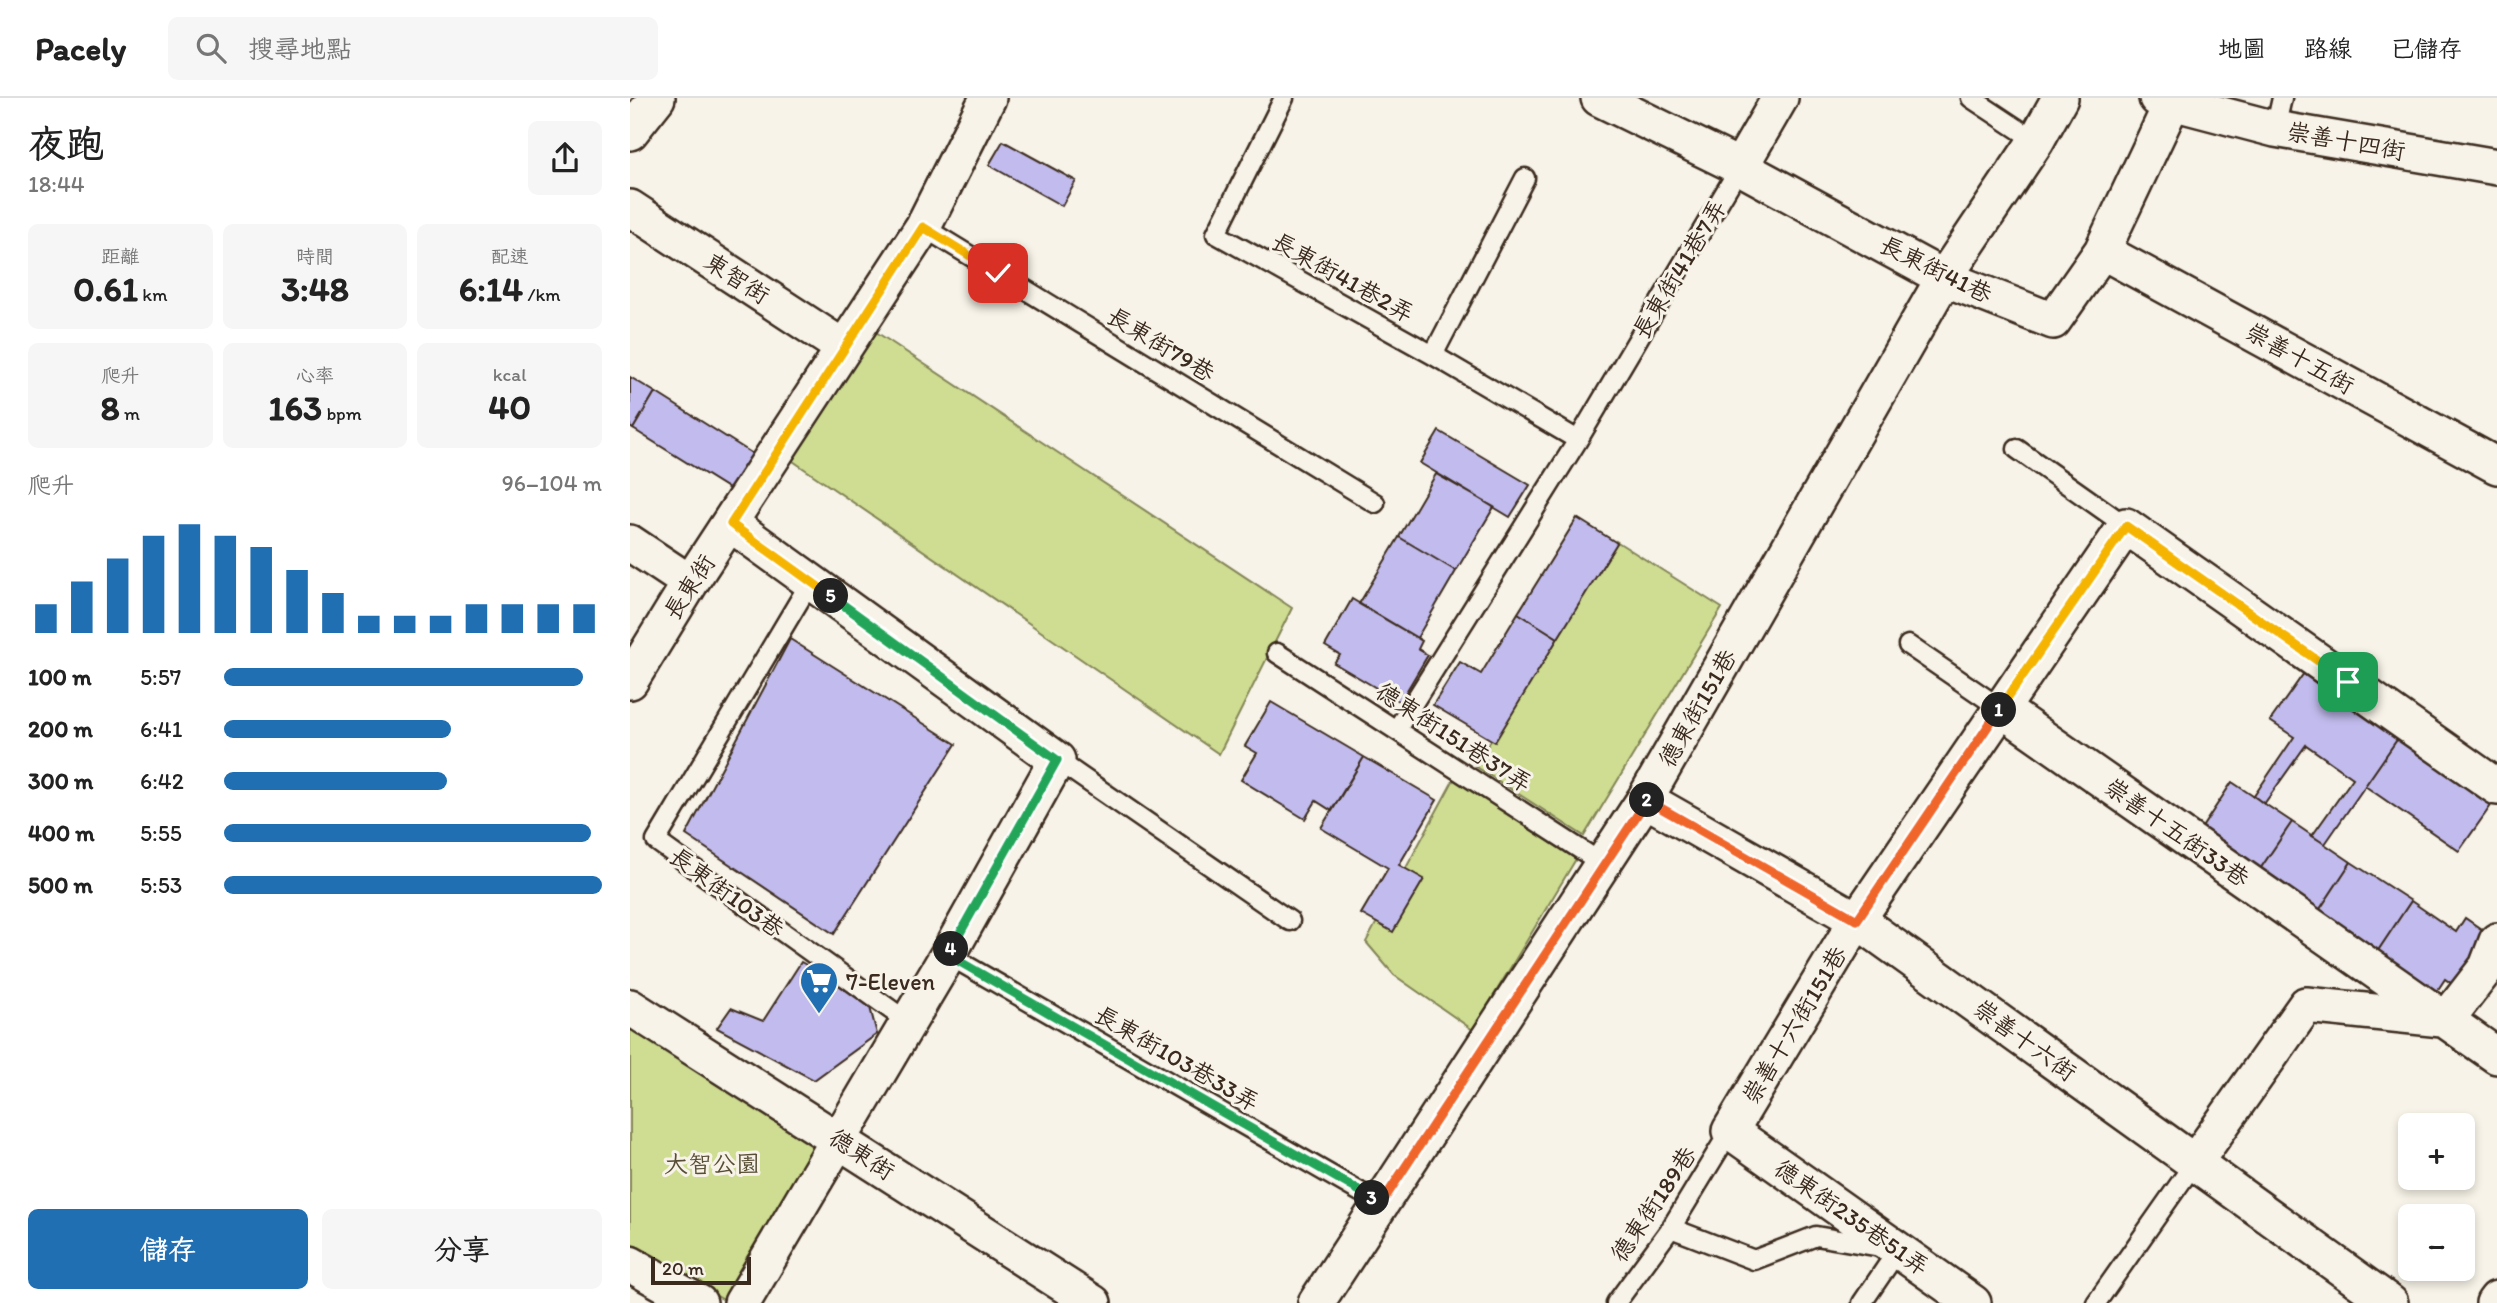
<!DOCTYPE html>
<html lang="zh-TW">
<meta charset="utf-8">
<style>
:root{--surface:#fff;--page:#f6f6f6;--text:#222;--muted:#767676;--line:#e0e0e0;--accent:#1f6fb2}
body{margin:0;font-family:Itim,"LXGW WenKai TC",sans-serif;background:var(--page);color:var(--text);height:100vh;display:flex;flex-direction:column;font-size:26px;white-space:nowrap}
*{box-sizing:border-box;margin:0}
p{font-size:23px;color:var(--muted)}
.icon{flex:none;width:38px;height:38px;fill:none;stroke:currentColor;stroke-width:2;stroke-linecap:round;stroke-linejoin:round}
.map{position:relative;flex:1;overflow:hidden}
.details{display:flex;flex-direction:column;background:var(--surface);width:630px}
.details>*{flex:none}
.tools{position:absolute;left:1768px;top:1015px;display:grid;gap:14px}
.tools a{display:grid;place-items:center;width:77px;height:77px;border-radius:10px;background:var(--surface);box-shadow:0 4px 10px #0003;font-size:35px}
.scale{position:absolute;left:21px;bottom:18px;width:100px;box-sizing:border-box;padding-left:7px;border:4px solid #3b2a1e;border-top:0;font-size:19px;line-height:24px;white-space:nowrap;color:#3b2a1e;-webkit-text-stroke:5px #f7f3e8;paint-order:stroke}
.pin{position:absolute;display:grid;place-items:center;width:60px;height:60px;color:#fff;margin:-30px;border-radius:14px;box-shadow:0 4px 10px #0006}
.km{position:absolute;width:35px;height:35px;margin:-18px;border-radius:50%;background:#222;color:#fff;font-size:19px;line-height:35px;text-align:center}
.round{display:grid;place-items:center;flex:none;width:74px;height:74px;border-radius:10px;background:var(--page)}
.headline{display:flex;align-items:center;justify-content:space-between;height:119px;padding:0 28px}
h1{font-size:38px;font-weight:700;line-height:52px}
.metrics{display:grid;grid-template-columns:repeat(3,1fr);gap:10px;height:119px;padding:7px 28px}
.metrics div{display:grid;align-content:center;border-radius:10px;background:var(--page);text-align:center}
.metrics b{font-size:35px;font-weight:700}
.metrics small{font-size:19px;font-weight:400}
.metrics p{font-size:19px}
.chart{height:196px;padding:14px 28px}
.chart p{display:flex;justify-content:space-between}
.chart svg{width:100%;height:126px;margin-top:7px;stroke:var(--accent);stroke-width:6}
.button{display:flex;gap:14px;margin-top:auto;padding:14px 28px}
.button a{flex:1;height:80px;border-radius:10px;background:var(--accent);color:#fff;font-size:28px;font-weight:700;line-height:80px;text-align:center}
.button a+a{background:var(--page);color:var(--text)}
ul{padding:0 28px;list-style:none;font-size:23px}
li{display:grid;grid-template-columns:112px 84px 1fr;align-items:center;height:52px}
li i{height:18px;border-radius:9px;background:var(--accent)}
header{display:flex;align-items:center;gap:42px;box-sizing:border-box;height:98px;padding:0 35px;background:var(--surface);border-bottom:2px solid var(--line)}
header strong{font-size:33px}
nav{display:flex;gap:38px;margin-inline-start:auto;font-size:24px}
.search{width:490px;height:63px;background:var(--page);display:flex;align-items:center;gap:18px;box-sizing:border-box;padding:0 24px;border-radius:10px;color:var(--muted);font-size:26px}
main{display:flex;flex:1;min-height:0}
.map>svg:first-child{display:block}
.green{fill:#cedd91;stroke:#848458;stroke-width:2}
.building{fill:#c2bcee;stroke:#3b2a1e;stroke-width:2}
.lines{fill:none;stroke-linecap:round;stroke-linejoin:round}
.lane-casing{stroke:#3b2a1e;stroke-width:23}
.street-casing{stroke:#3b2a1e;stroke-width:40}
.lane{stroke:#f7f3e8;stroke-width:18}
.street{stroke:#f7f3e8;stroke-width:35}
.split-1-casing{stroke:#fff;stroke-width:14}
.split-2-casing{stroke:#fff;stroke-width:14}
.split-3-casing{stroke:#fff;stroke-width:14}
.split-4-casing{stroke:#fff;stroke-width:14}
.split-5-casing{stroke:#fff;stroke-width:14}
.split-6-casing{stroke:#fff;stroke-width:14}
.split-1{stroke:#f5b400;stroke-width:9}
.split-2{stroke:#f0652b;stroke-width:9}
.split-3{stroke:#f0652b;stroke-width:9}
.split-4{stroke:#22a559;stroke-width:9}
.split-5{stroke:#22a559;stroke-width:9}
.split-6{stroke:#f5b400;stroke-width:9}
.labels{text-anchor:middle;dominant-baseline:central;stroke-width:6;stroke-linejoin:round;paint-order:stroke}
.street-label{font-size:24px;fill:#3b2a1e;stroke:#f7f3e8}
.poi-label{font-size:24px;fill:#3b2a1e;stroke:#f7f3e8;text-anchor:start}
.park-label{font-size:24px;fill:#584e35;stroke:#f7f3e8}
</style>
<header>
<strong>Pacely</strong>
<div class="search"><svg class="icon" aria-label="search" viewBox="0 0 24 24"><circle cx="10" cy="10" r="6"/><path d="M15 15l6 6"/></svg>搜尋地點</div>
<nav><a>地圖</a><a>路線</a><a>已儲存</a></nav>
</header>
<main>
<section class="details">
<div class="headline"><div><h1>夜跑</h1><p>18:44</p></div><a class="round"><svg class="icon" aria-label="share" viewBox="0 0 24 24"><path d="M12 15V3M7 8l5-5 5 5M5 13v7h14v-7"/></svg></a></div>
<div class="metrics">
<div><p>距離</p><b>0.61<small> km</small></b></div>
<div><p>時間</p><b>3:48</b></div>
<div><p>配速</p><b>6:14<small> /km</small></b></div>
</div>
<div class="metrics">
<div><p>爬升</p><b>8<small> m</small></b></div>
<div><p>心率</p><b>163<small> bpm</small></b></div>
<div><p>kcal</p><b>40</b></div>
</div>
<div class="chart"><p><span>爬升</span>96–104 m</p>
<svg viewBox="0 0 160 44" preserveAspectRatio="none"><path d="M5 44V34M15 44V26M25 44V18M35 44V10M45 44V6M55 44V10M65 44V14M75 44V22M85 44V30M95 44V38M105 44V38M115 44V38M125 44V34M135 44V34M145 44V34M155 44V34"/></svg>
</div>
<ul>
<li><b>100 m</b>5:57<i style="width:95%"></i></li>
<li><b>200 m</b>6:41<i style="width:60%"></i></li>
<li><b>300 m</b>6:42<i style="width:59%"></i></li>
<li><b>400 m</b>5:55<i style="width:97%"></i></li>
<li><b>500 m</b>5:53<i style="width:100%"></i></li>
</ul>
<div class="button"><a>儲存</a><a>分享</a></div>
</section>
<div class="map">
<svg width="1867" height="1205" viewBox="0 0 1867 1205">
<rect width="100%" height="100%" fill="#f7f3e8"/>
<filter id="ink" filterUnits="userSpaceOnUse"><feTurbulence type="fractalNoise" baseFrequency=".0143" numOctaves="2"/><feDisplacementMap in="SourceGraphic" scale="14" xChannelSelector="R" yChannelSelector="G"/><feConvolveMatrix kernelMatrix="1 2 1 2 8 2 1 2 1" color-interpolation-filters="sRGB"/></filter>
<g filter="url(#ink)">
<path class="green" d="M246 234 662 510 589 656 160 361Z
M986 443 1092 510 954 738 845 668Z
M824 681 946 761 843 932 764 877 736 844Z
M0 917 197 1038 94 1202 0 1150Z"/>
<path class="building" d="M373 43 446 83 432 108 359 67Z
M0 279 25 294 3 331 0 329Z
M25 294 123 356 101 392 3 331Z
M809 333 900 387 880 419 790 365Z
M806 376 864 409 826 473 769 439Z
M947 420 987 445 928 540 888 515Z
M769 439 826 473 787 540 729 506Z
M722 501 792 543 788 551 798 557 770 604 704 565 710 557 695 548Z
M888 515 928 540 865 644 803 607 830 564 851 576Z
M160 541 326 646 204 836 56 737Z
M1679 568 1773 633 1695 746 1682 738 1723 680 1676 647 1634 706 1624 698 1664 639 1640 623Z
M641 604 734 659 702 713 686 703 675 721 611 682 627 655 615 648Z
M1773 633 1867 699 1829 753 1735 688Z
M734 659 807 702 769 767 794 781 763 834 731 816 758 770 691 730Z
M1602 684 1662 724 1628 774 1569 734Z
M1662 724 1721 764 1688 814 1628 774Z
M1721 764 1781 803 1747 854 1688 814Z
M1781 803 1826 834 1835 820 1867 842 1833 894 1815 881 1807 893 1747 854Z
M171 864 238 902 247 936 184 982 87 930 101 910 133 923Z"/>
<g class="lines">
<defs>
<path id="lane" d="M654 0 586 136 803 257 948 342
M1341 0 1406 43
M1645 31 1652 0
M293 129 745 405
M803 257 895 80
M1387 351 1496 428
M181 483 26 743 278 924
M1278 547 1370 610
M647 555 973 766
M767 631 948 342 1110 69
M427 662 660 823
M318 857 751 1106
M1041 1130 1124 1162 1186 1138 1268 1152 1232 1205
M986 1205 1041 1130 1100 1033
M1466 1205 1565 1064"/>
<path id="street" d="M969 0 1110 69 1314 180 1423 223 1472 153 1542 5
M1527 0 1645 31 1867 69
M0 34 27 0
M1110 69 1150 0
M0 110 214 250
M1472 153 1867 368
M101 426 427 662 318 857 112 1205
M0 445 60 485
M0 583 60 485 293 129 358 0
M1370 610 1867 958
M1015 701 1227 822 1760 1205
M0 909 463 1205
M1816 922 1857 869 1867 843
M1565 1064 1676 907 1812 921
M0 1166 69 1205
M686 1205 1015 701 1314 180 1406 43 1430 0
M1343 1205 1100 1033 1227 822 1496 428 1867 689
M1864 1205 1867 1201"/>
</defs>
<use href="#lane" class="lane-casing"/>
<use href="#street" class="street-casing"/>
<use href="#lane" class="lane"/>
<use href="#street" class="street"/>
</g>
</g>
<g class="lines" filter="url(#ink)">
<defs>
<path id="split-1" d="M1369 612 1496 428 1718 584"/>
<path id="split-2" d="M1017 702 1227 822 1369 612"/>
<path id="split-3" d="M742 1100 751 1106 1017 702"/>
<path id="split-4" d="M321 851 318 857 742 1100"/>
<path id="split-5" d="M201 498 427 662 321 851"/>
<path id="split-6" d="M201 498 101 426 293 129 368 175"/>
</defs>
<use href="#split-1" class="split-1-casing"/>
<use href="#split-2" class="split-2-casing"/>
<use href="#split-3" class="split-3-casing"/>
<use href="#split-4" class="split-4-casing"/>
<use href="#split-5" class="split-5-casing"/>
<use href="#split-6" class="split-6-casing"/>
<use href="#split-1" class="split-1"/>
<use href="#split-2" class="split-2"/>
<use href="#split-3" class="split-3"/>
<use href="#split-4" class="split-4"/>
<use href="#split-5" class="split-5"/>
<use href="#split-6" class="split-6"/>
</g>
<defs>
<symbol id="supermarket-pin" viewBox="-11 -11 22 30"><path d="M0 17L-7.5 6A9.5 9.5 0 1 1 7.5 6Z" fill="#1f6fb2" stroke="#f7f3e8"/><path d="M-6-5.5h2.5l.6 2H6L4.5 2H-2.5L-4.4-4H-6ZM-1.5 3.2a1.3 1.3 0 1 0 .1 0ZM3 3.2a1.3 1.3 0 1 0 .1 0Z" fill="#fff"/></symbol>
</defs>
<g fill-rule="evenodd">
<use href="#supermarket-pin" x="167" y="861" width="44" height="60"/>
</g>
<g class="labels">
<g class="street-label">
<text transform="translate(1716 43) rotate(10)">崇善十四街</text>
<text transform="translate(1049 171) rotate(-59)">長東街41巷7弄</text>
<text transform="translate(1306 171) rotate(26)">長東街41巷</text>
<text transform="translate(713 179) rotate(29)">長東街41巷2弄</text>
<text transform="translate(107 180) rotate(33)">東智街</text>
<text transform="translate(531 246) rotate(31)">長東街79巷</text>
<text transform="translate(1670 260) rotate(29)">崇善十五街</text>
<text transform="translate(59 489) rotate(-57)">長東街</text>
<text transform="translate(1067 610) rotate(-60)">德東街151巷</text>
<text transform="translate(824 639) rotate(33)">德東街151巷37弄</text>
<text transform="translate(1547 734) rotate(35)">崇善十五街33巷</text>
<text transform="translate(97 794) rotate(36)">長東街103巷</text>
<text transform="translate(1164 927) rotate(-59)">崇善十六街151巷</text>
<text transform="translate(1395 942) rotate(36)">崇善十六街</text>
<text transform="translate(547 960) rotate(30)">長東街103巷33弄</text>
<text transform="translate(232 1056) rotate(33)">德東街</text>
<text transform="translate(1023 1106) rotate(-56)">德東街189巷</text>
<text transform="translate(1222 1119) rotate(35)">德東街235巷51弄</text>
</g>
<g class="poi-label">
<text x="216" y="883">7-Eleven</text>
</g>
<g class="park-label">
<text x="82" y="1065">大智公園</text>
</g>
</g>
</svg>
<div class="tools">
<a>+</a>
<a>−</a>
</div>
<div class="scale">20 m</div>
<div class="pin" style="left:1718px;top:584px;background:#1e9e55"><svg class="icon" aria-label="arrive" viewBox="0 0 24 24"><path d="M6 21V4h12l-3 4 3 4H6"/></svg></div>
<div class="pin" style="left:368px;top:175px;background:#d93025"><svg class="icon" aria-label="check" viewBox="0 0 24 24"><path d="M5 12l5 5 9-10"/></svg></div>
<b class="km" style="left:1369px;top:612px">1</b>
<b class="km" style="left:1017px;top:702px">2</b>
<b class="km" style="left:742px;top:1100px">3</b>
<b class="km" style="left:321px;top:851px">4</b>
<b class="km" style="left:201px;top:498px">5</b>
</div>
</main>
